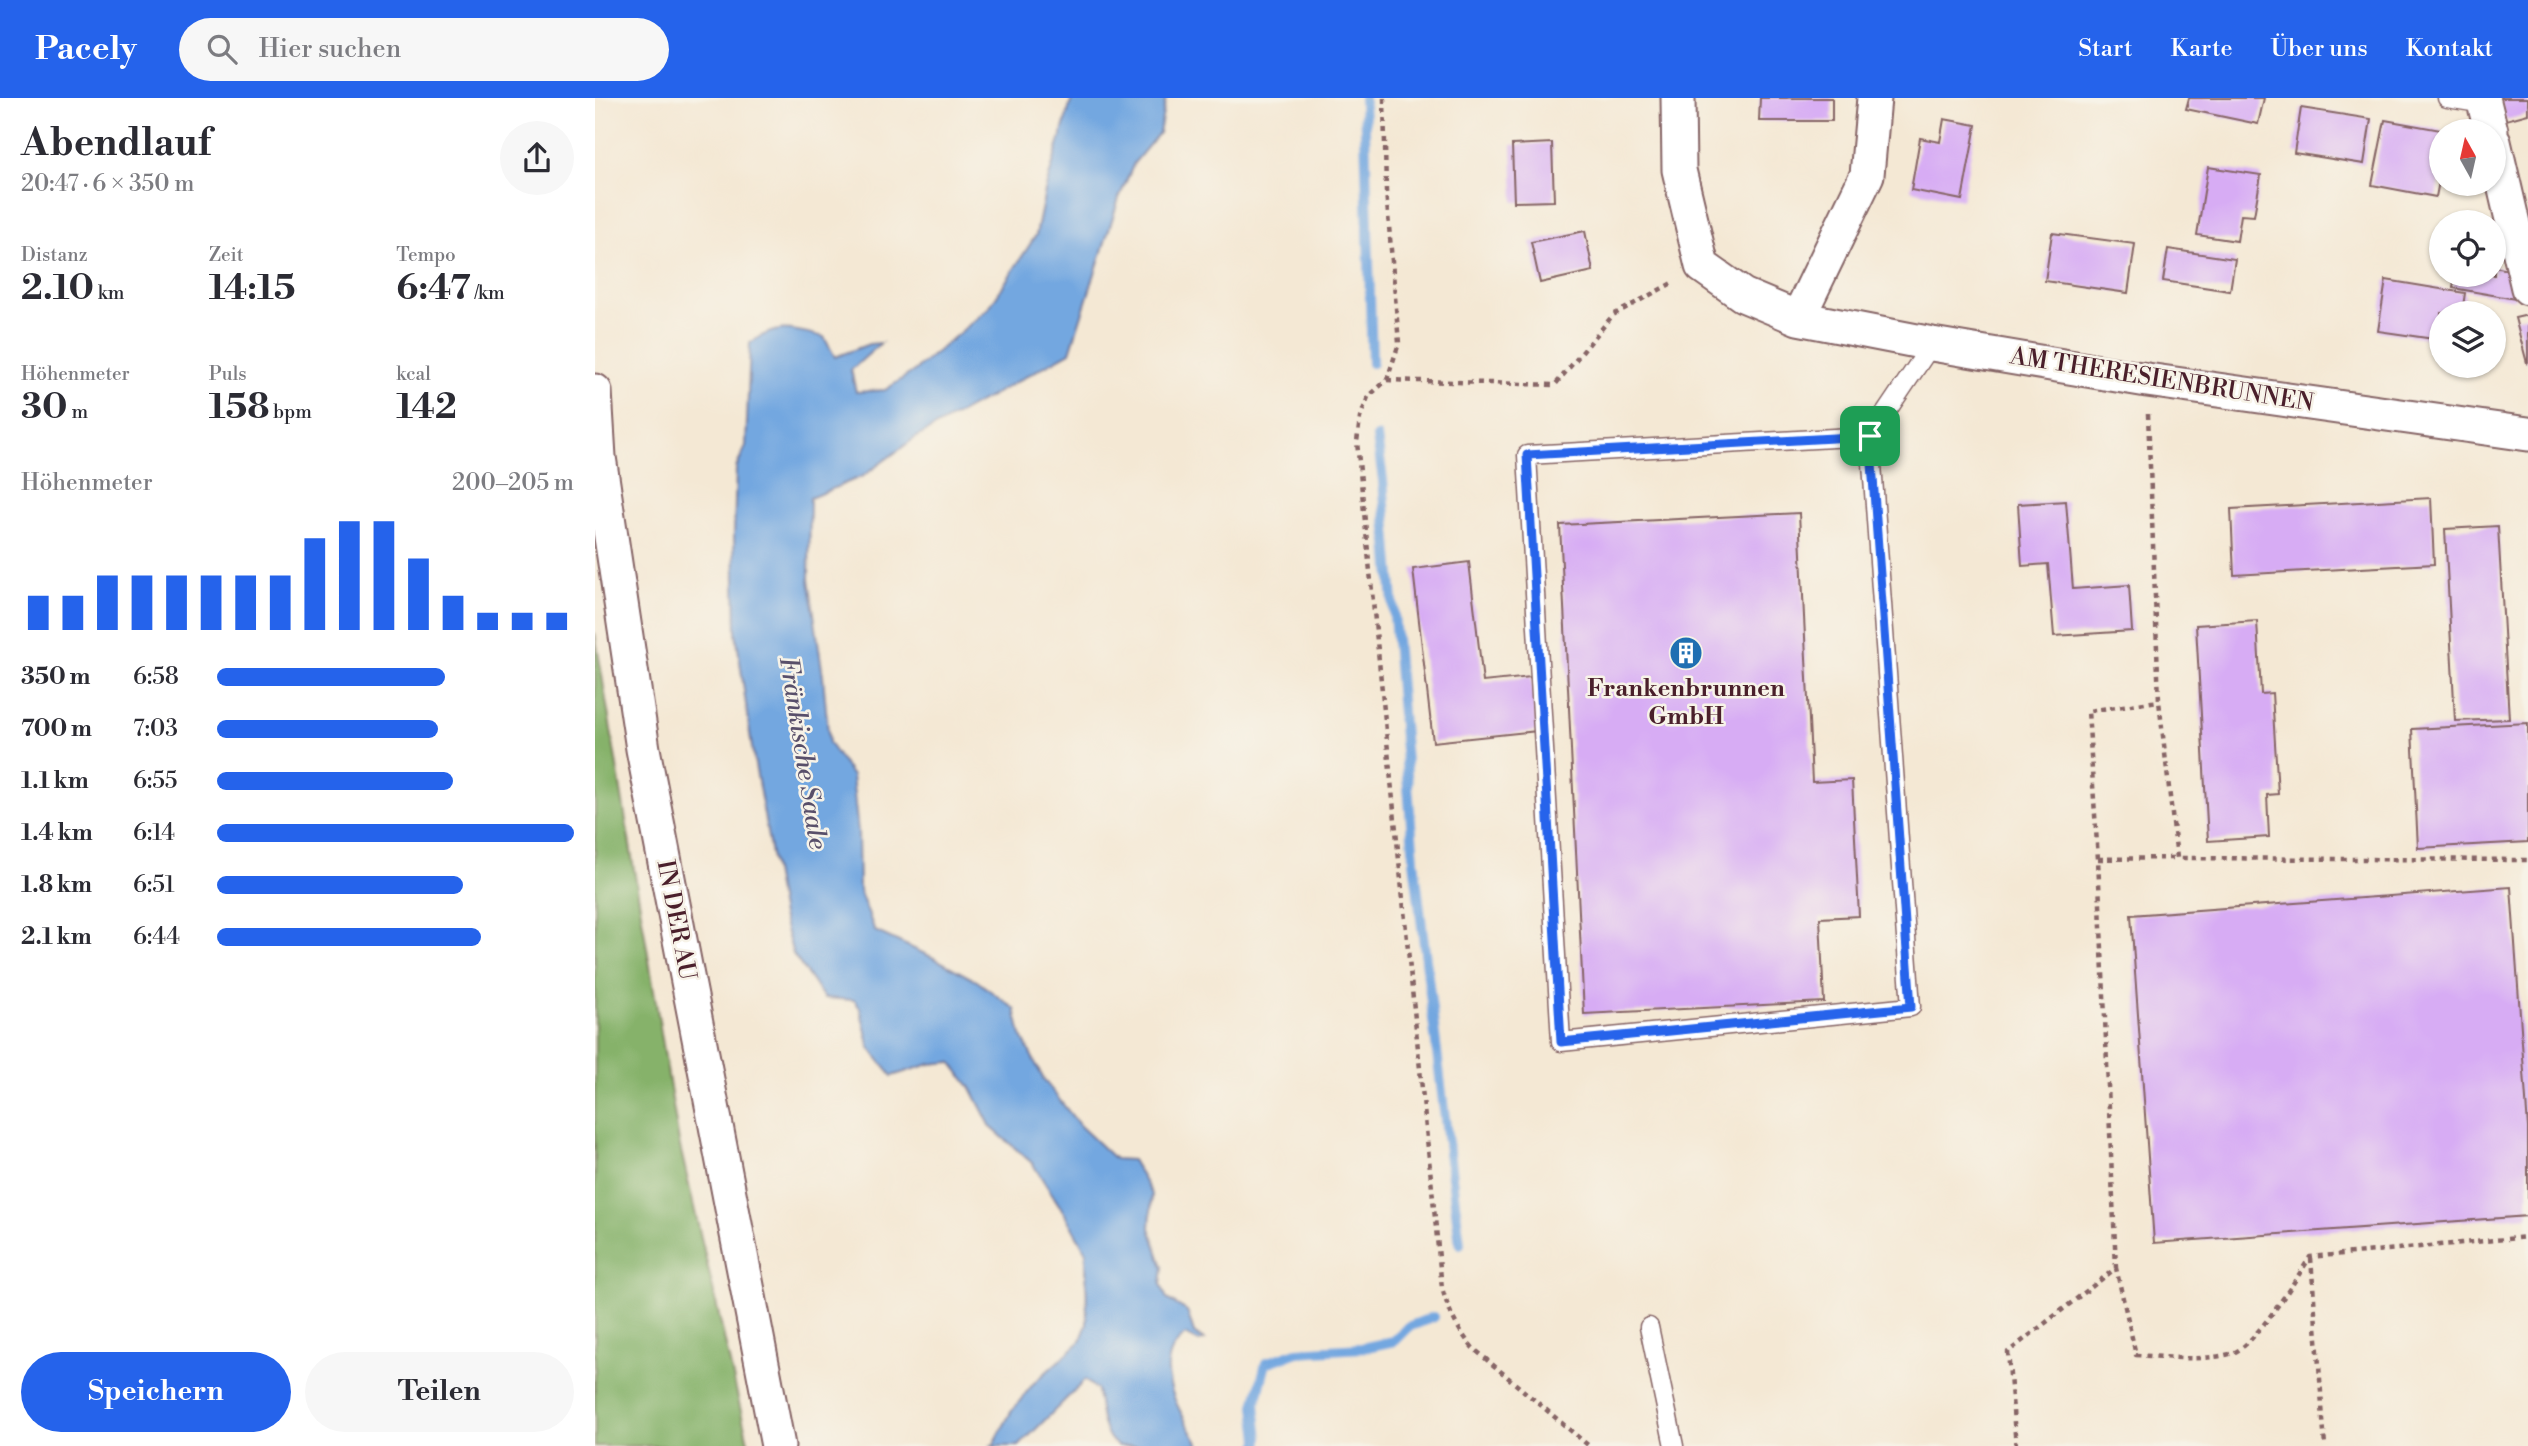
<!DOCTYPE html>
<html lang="de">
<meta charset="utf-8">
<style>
:root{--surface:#fff;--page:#f7f7f7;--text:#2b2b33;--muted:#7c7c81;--accent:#2563eb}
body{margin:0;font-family:"Libre Bodoni",serif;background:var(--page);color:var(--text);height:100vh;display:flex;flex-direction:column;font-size:26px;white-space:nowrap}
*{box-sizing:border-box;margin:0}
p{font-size:23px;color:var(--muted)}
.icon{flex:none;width:38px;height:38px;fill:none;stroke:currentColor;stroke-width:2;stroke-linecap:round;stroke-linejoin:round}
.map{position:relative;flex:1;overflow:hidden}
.drawer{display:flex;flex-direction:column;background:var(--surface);width:595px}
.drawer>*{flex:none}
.needle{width:46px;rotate:352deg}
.buttons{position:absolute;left:1834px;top:21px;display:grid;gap:14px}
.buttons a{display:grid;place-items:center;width:77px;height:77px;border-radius:50%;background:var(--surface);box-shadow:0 2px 5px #0004;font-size:35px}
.pin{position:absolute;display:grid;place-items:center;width:60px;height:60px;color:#fff;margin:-30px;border-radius:14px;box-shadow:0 4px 10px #0006}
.round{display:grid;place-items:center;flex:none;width:74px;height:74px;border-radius:37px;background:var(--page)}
.head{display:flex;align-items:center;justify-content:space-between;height:119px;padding:0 21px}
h1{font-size:38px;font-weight:700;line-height:52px}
.stats{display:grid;grid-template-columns:repeat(3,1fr);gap:10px;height:119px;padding:7px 21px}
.stats div{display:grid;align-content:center}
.stats b{font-size:35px;font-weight:700}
.stats small{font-size:19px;font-weight:400}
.stats p{font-size:19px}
.chart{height:196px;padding:14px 21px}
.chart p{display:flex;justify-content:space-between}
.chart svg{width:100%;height:126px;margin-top:7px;stroke:var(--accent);stroke-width:6}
.cta{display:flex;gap:14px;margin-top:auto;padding:14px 21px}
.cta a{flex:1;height:80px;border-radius:42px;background:var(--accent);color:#fff;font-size:28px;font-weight:700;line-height:80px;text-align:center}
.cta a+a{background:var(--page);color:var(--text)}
ul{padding:0 21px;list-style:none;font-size:23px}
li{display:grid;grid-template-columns:112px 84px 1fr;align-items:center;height:52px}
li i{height:18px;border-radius:9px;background:var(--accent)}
header{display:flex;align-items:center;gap:42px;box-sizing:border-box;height:98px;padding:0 35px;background:var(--accent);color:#fff}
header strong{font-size:33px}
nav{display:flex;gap:38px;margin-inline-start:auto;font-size:24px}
.search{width:490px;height:63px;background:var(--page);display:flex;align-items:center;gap:18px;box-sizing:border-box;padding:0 24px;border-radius:38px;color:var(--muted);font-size:26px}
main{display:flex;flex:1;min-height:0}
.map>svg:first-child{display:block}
.forest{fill:#86b26b;stroke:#68684b;stroke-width:2}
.water{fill:#73a7e0;stroke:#5e6386;stroke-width:2}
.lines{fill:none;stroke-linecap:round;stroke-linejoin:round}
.stream{stroke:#73a7e0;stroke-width:10}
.building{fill:#d7acf4}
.service-casing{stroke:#866566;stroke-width:21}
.minor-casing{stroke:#866566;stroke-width:37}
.path{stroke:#866566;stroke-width:4.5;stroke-dasharray:5 5;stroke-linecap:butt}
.service{stroke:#fff;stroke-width:18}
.minor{stroke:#fff;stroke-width:33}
.route-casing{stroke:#fff;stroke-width:14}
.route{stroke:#2563eb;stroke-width:9}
.labels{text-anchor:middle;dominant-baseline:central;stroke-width:5;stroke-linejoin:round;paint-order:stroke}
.street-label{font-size:24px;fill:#4a1f2b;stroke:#f7f3e8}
.poi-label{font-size:24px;font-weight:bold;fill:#4a1f2b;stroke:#f7f3e8}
.water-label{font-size:26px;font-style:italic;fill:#584f6a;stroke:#f7f3e8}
</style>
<header>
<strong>Pacely</strong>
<div class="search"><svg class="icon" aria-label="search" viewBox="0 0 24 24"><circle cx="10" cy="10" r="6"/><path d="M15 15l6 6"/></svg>Hier suchen</div>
<nav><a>Start</a><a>Karte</a><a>Über uns</a><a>Kontakt</a></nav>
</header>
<main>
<section class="drawer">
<div class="head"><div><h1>Abendlauf</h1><p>20:47 · 6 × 350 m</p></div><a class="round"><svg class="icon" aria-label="share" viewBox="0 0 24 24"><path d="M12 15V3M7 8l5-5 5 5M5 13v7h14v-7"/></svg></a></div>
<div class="stats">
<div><p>Distanz</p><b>2.10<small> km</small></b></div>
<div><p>Zeit</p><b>14:15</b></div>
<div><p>Tempo</p><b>6:47<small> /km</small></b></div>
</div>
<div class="stats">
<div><p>Höhenmeter</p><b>30<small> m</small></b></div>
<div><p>Puls</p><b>158<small> bpm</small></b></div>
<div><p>kcal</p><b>142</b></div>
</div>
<div class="chart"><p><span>Höhenmeter</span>200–205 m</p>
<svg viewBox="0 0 160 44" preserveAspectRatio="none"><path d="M5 44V32M15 44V32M25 44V25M35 44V25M45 44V25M55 44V25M65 44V25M75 44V25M85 44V12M95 44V6M105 44V6M115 44V19M125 44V32M135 44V38M145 44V38M155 44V38"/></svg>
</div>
<ul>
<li><b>350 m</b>6:58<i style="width:64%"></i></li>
<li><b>700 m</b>7:03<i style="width:62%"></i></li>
<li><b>1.1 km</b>6:55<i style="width:66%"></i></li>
<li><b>1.4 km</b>6:14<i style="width:100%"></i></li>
<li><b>1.8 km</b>6:51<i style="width:69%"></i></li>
<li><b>2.1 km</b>6:44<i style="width:74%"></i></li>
</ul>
<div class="cta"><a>Speichern</a><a>Teilen</a></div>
</section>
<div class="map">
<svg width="1933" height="1348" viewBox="0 0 1933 1348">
<rect width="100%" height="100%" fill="#f7f3e8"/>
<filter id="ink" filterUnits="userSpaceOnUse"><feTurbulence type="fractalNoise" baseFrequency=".0143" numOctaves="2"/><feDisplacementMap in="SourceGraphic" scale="14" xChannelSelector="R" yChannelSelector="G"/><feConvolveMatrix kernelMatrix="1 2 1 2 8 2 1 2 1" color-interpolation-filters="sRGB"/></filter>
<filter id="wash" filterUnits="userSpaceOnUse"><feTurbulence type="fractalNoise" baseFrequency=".00686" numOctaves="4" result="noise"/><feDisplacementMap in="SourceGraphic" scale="28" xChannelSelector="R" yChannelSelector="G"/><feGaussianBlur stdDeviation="1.57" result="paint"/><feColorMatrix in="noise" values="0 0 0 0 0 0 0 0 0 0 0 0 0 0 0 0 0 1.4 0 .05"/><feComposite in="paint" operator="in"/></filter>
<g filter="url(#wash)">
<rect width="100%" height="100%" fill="#f4e8d4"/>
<path class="forest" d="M0 535 84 1044 154 1348H0Z"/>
<path class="water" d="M477 0H571L564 35 539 65 524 100 475 254 320 340 268 378 215 400 214 481 228 578 234 645 257 678 263 734 264 792 280 833 341 861 382 883 420 911 426 937 449 982 485 1028 520 1061 537 1062 557 1096 555 1130 568 1169 566 1186 572 1201 592 1213 599 1235 609 1242 604 1244 591 1237C551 1265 587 1317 605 1348H523C506 1338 505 1309 502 1292L490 1282 424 1348H395L399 1346 416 1314 439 1285 485 1244 492 1226 491 1154 470 1116 437 1065 396 1029 376 990 356 964 335 966 297 978 275 950 265 910 259 902 229 900 198 856 187 818 157 650 141 535 139 436 141 370 151 348 155 245C183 225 197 231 229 239L240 259 274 246 286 245 256 272 261 294 290 292 319 273 393 211 441 137 450 93Z"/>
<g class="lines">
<path class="stream" d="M769 0 777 265
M782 339 788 382 819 762 865 1146
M663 1348 664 1341 660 1308 671 1265 702 1254 767 1250 799 1243 813 1229 839 1219"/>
</g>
<g id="blocks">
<path class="building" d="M1165 0H1237V23H1164Z
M1594 0H1669L1663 26 1591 11Z
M1905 0H1933V16L1911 22Z
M1706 10 1776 21 1769 66 1699 55Z
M1349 21 1381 27 1367 102 1316 92 1325 40 1345 44Z
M1790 22 1846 32V73L1841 99 1777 87Z
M957 45 959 103 919 104 917 47Z
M1613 69 1666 77 1659 118 1646 117 1642 143 1602 137Z
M990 133 998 173 945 185 936 144Z
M1457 135 1540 146 1533 195 1450 183Z
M1573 151 1640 161 1635 193 1568 183Z
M1899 169 1914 172 1920 201 1858 190 1860 177H1899Z
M1791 182 1870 195 1867 215H1846V242L1783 233Z
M1933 217V264L1932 265 1920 220Z
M1836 400 1839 466 1639 477 1636 411Z
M1471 403 1478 491 1534 487 1537 533 1459 538 1453 466 1427 468 1423 406Z
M1204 415 1217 684 1257 682 1264 818 1225 820 1229 904 989 916 965 427Z
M1903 428 1914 621 1860 623 1850 431Z
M874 464 888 584 936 579 942 633 838 644 818 471Z
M1662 523 1666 596 1677 595 1683 696 1672 697 1674 739 1613 743 1601 527Z
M1933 625V744L1823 750 1817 631Z
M1916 789 1933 1030V1118L1559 1145 1536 817Z"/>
</g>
</g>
<g filter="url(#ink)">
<use href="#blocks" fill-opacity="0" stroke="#866566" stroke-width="2"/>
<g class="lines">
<defs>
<path id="service" d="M1852 0 1890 6
M1275 338 932 357 966 944 1316 909 1275 338 1337 246
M1054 1229 1079 1348"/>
<path id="minor" d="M1083 0 1084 72 1107 168 1148 197 1203 220 1337 246 1552 282 1933 336
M1888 0 1896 33
M1899 44 1933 190
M1203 220 1272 77 1279 0
M0 293 4 359 48 651 183 1348"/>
</defs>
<use href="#service" class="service-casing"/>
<use href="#minor" class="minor-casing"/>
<path class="path" d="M789 0 791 93 804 245 792 282 773 299 765 320 762 344 847 1190C854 1214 862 1231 878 1250L994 1348
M792 282 960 287 1018 217 1079 184
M1553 316 1564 603 1582 760 1933 762
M1503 761 1582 760
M1716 1160 1730 1348
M1521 1170 1503 761 1493 613 1564 603
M1421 1348 1413 1254 1521 1170 1541 1257C1573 1259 1608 1264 1638 1255 1659 1248 1702 1180 1715 1159L1933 1139"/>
<use href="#service" class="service"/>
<use href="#minor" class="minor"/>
</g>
</g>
<g class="lines" filter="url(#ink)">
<defs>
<path id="route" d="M1275 338 1316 909 966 944 932 357Z"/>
</defs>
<use href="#route" class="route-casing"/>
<use href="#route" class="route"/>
</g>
<defs>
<symbol id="building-disc" viewBox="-11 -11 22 22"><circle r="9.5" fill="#1f6fb2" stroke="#f7f3e8"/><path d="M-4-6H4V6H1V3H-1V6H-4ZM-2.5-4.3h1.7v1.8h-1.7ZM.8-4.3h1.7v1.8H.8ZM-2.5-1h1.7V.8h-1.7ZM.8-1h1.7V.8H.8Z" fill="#fff"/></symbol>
</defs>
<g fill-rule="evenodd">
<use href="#building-disc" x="1072" y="536" width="38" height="38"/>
</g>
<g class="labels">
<g class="street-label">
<text transform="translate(1567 282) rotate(9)">AM THERESIENBRUNNEN</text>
<text transform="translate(81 822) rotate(79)">IN DER AU</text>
</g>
<g class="poi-label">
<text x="1091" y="591">Frankenbrunnen<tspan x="1091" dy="28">GmbH</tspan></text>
</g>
<g class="water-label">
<text transform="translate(208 655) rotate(81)">Fränkische Saale</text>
</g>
</g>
</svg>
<div class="buttons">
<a><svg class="needle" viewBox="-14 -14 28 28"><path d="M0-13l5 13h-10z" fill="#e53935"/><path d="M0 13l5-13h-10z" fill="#7c7c81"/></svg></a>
<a><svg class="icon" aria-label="locate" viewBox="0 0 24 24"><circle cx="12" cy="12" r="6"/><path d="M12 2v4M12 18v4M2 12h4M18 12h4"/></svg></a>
<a><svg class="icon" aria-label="layers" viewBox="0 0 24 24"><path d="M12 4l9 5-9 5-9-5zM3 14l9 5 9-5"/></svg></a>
</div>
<div class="pin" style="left:1275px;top:338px;background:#1e9e55"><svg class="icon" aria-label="arrive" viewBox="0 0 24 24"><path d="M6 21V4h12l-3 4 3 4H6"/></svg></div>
</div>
</main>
